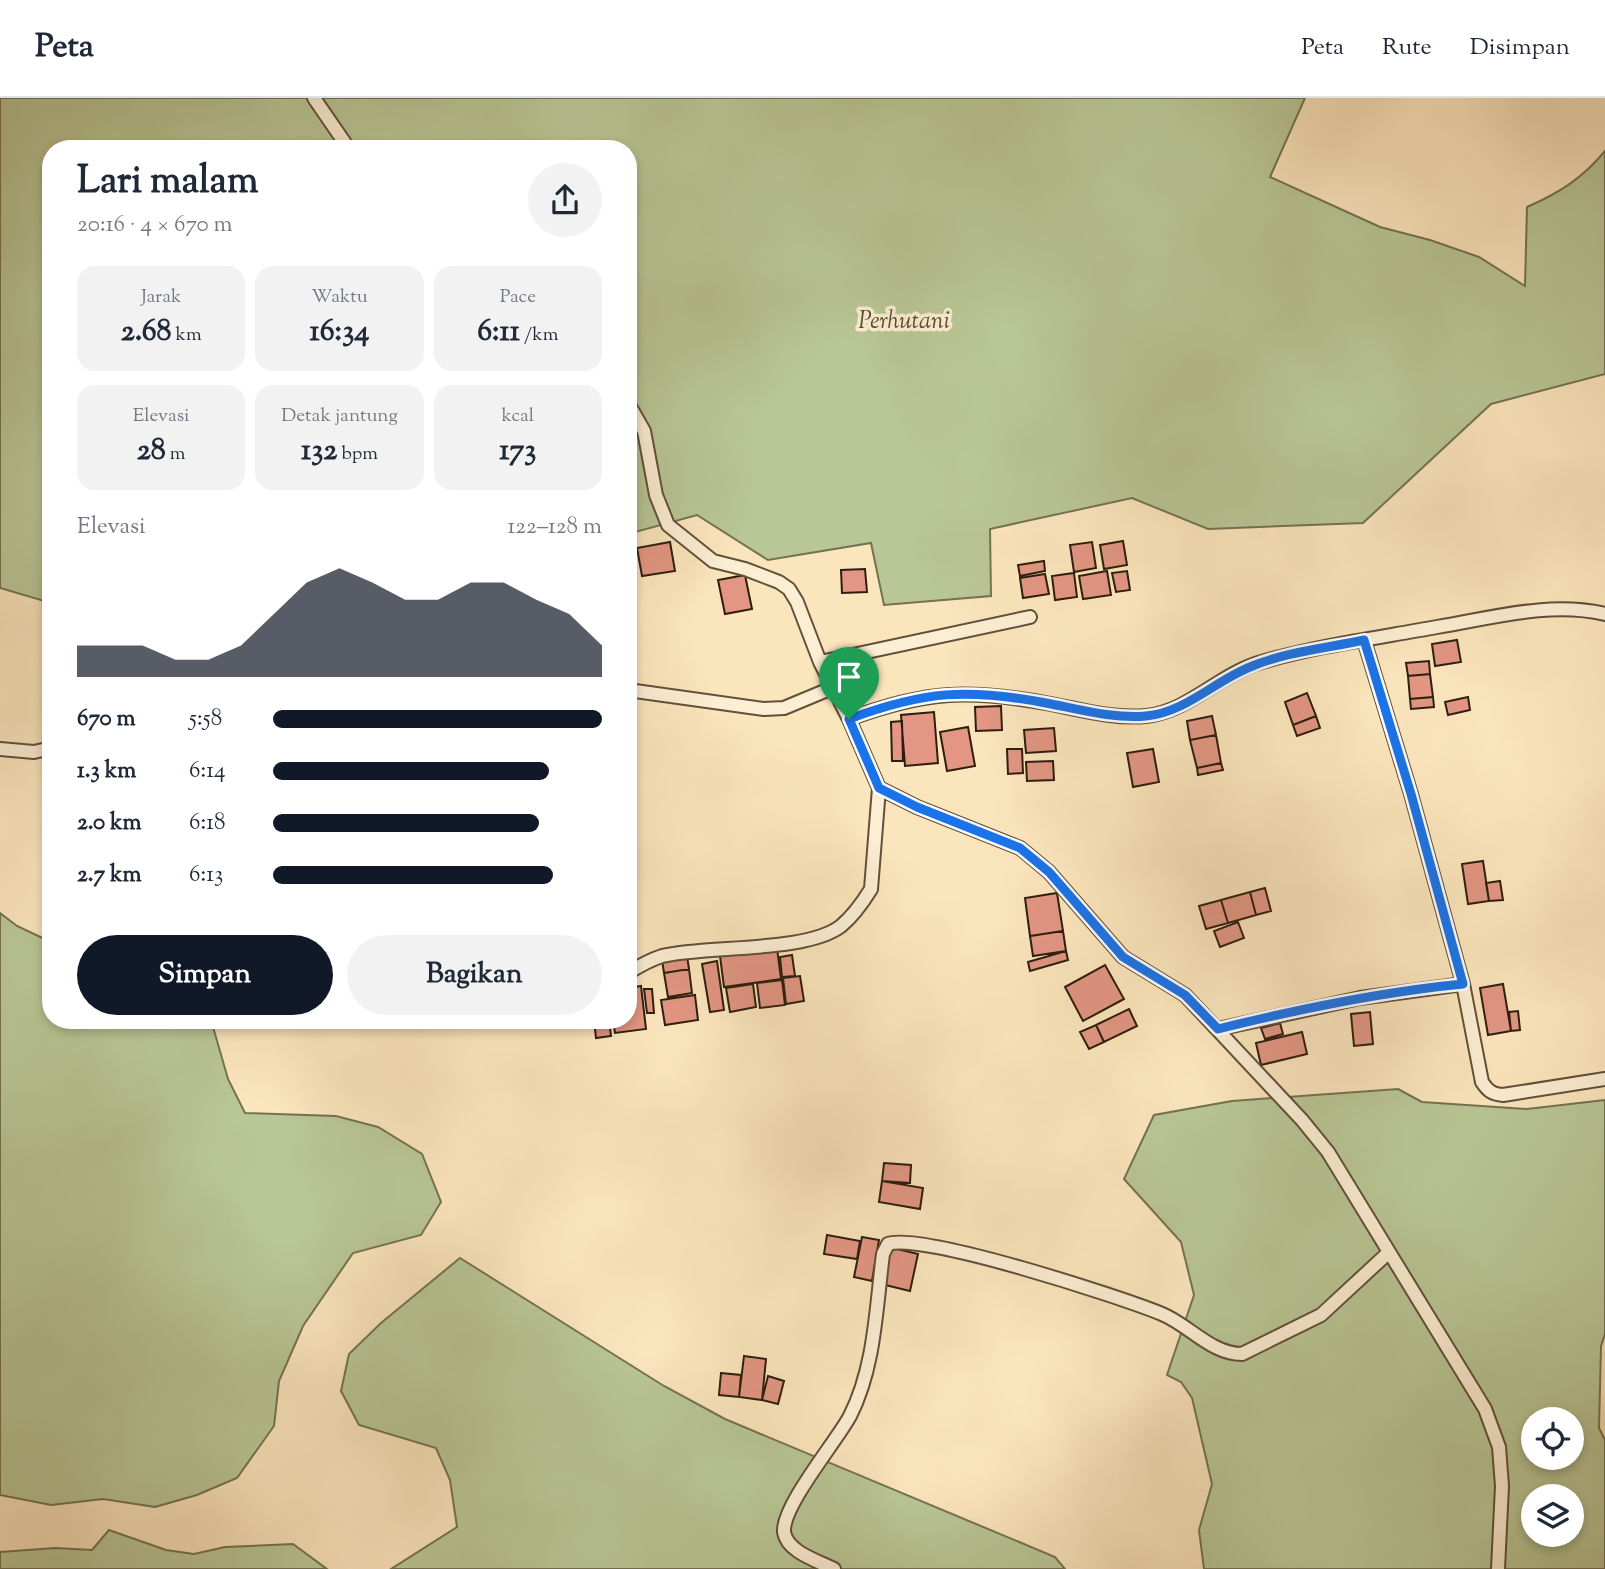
<!DOCTYPE html>
<html lang="id">
<meta charset="utf-8">
<style>
:root{--surface:#fff;--page:#f2f2f3;--text:#1f2937;--muted:#747a83;--line:#e0e1e3;--accent:#111827}
body{margin:0;font-family:"Sorts Mill Goudy",serif;background:var(--page);color:var(--text);height:100vh;display:flex;flex-direction:column;font-size:26px;white-space:nowrap}
*{box-sizing:border-box;margin:0}
p{font-size:23px;color:var(--muted)}
.icon{flex:none;width:38px;height:38px;fill:none;stroke:currentColor;stroke-width:2;stroke-linecap:round;stroke-linejoin:round}
.map{position:relative;flex:1;overflow:hidden}
.side{position:absolute;left:42px;top:42px;width:595px;height:889px;display:flex;flex-direction:column;background:var(--surface);border-radius:28px;box-shadow:0 4px 10px #0003}
.side>*{flex:none}
.fabs{position:absolute;left:1521px;top:1309px;display:grid;gap:14px}
.fabs a{display:grid;place-items:center;width:63px;height:63px;border-radius:50%;background:var(--surface);box-shadow:0 4px 10px #0003;font-size:35px}
.pin{position:absolute;display:grid;place-items:center;width:60px;height:60px;color:#fff;margin:-72px -30px;border-radius:50% 50% 50% 0;rotate:-45deg;box-shadow:0 0 7px #0007}
.pin .icon{rotate:45deg}
.round{display:grid;place-items:center;flex:none;width:74px;height:74px;border-radius:37px;background:var(--page)}
.head{display:flex;align-items:center;justify-content:space-between;height:119px;padding:0 35px}
h1{font-size:38px;font-weight:700;line-height:52px}
.metrics{display:grid;grid-template-columns:repeat(3,1fr);gap:10px;height:119px;padding:7px 35px}
.metrics div{display:grid;align-content:center;border-radius:18px;background:var(--page);text-align:center}
.metrics b{font-size:30px;font-weight:700}
.metrics small{font-size:19px;font-weight:400}
.metrics p{font-size:19px}
.chart{height:196px;padding:14px 35px}
.chart p{display:flex;justify-content:space-between}
.chart svg{width:100%;height:126px;margin-top:7px;fill:var(--accent);opacity:.7}
.action{display:flex;gap:14px;margin-top:auto;padding:14px 35px}
.action a{flex:1;height:80px;border-radius:42px;background:var(--accent);color:#fff;font-size:28px;font-weight:700;line-height:80px;text-align:center}
.action a+a{background:var(--page);color:var(--text)}
ul{padding:0 35px;list-style:none;font-size:23px}
li{display:grid;grid-template-columns:112px 84px 1fr;align-items:center;height:52px}
li i{height:18px;border-radius:9px;background:var(--accent)}
header{display:flex;align-items:center;gap:42px;box-sizing:border-box;height:98px;padding:0 35px;background:var(--surface);border-bottom:2px solid var(--line)}
header strong{font-size:33px}
nav{display:flex;gap:38px;margin-inline-start:auto;font-size:24px}
.map>svg:first-child{display:block}
.green{fill:#b9c695;stroke:#747252;stroke-width:2;fill-rule:evenodd}
.building{fill:#e29683;stroke:#2e1e0f;stroke-width:2}
.lines{fill:none;stroke-linecap:round;stroke-linejoin:round}
.street-casing{stroke:#61503a;stroke-width:16}
.street{stroke:#fceed3;stroke-width:12}
.route-casing{stroke:#fff;stroke-width:14}
.route{stroke:#1a73e8;stroke-width:9}
.labels{text-anchor:middle;dominant-baseline:central;stroke-width:7;stroke-linejoin:round;paint-order:stroke}
.park-label{font-size:24px;font-style:italic;fill:#585037;stroke:#fceed3}
</style>
<header>
<strong>Peta</strong>
<nav><a>Peta</a><a>Rute</a><a>Disimpan</a></nav>
</header>
<div class="map">
<svg width="1605" height="1471" viewBox="0 0 1605 1471">
<rect width="100%" height="100%" fill="#fbe5bc"/>
<filter id="stains"><feTurbulence type="fractalNoise" baseFrequency=".00286" numOctaves="4"/><feColorMatrix values="0 0 0 0 .2 0 0 0 0 .09 0 0 0 0 .02 0 0 0 .5 -.17"/></filter>
<radialGradient id="worn" r=".72"><stop offset=".6" stop-color="#630" stop-opacity="0"/><stop offset="1" stop-color="#630" stop-opacity=".3"/></radialGradient>
<path class="green" d="M0 0H1305L1270 79 1380 129 1430 142 1479 159 1525 188 1527 109C1559 95 1583 80 1605 53V276L1491 306 1363 425 1208 431 1132 400 990 431 991 498 884 507 871 445 768 462 697 417 628 436V51H51V505L0 490Z
M0 815 17 828 51 844V922H211L228 981 245 1015 336 1018 378 1029 422 1056 441 1104 421 1137 353 1155 303 1228 279 1283 274 1328 237 1380 197 1397 155 1409 103 1401 51 1407 0 1397Z
M1398 991 1422 1004 1527 1011 1605 1002V1236L1601 1248 1599 1330 1605 1342V1471H1204L1199 1432 1212 1386 1192 1300 1181 1284 1167 1277 1194 1197 1181 1144 1124 1081 1154 1017 1232 1003ZM1533 1321H1572V1360H1533ZM1533 1398H1572V1437H1533Z
M460 1160 664 1288 725 1321 1055 1459 1065 1471H391L457 1429 450 1382 436 1350 359 1327 341 1293 349 1256 381 1225Z
M109 1432 166 1452 194 1456 225 1449 293 1446 327 1471H0V1454L55 1450 92 1452Z"/>
<path class="building" d="M1123 443 1127 467 1104 471 1100 447Z
M670 444 675 473 642 478 637 450Z
M1092 444 1096 470 1074 474 1070 447Z
M1044 463 1045 473 1020 478 1018 467Z
M865 471 867 494 842 495 841 472Z
M1107 473 1111 497 1083 501 1079 478Z
M1127 473 1130 492 1116 494 1112 475Z
M1074 475 1077 499 1055 502 1052 478Z
M1045 476 1049 496 1023 500 1020 480Z
M745 477 752 511 725 516 718 482Z
M1457 542 1461 564 1435 568 1432 546Z
M1429 563 1430 576 1408 578 1406 565Z
M1430 576 1433 599 1410 601 1408 578Z
M1307 595 1316 618 1293 627 1285 604Z
M1433 599 1434 609 1411 611 1410 601Z
M1468 599 1470 612 1448 617 1445 604Z
M1001 608 1002 632 976 633 975 609Z
M934 614 938 665 905 668 901 617Z
M1212 618 1216 637 1190 642 1187 623Z
M1316 618 1320 630 1297 638 1293 627Z
M902 623 903 663H892L891 624Z
M968 629 975 668 947 673 940 634Z
M1054 630 1056 653 1026 655 1024 632Z
M1216 637 1221 665 1197 670 1190 642Z
M1007 651H1022L1023 675 1008 676Z
M1153 651 1159 684 1133 689 1127 655Z
M1053 663 1054 682 1027 683 1026 664Z
M1221 665 1223 672 1198 677 1197 670Z
M1483 763 1489 803 1468 806 1462 766Z
M1500 783 1503 802 1489 803 1486 785Z
M1265 790 1271 813 1256 817 1250 794Z
M1250 794 1256 817 1228 825 1221 802Z
M1057 795 1063 833 1030 838 1025 800Z
M1221 802 1228 825 1206 831 1199 808Z
M1238 824 1244 840 1220 849 1214 833Z
M1063 833 1066 853 1033 858 1030 838Z
M777 850 781 881 724 889 720 858Z
M1066 853 1068 862 1030 873 1028 864Z
M792 857 795 878 782 879 780 859Z
M687 858 689 871 664 875 662 862Z
M717 863 724 912 710 914 702 866Z
M1105 867 1124 901 1083 923 1065 889Z
M689 871 692 895 668 899 664 875Z
M800 878 804 903 786 906 783 880Z
M782 882 785 907 760 910 757 885Z
M753 886 756 909 730 914 726 890Z
M1503 886 1511 933 1488 937 1480 890Z
M641 888 646 931 615 935 613 922H628V890Z
M644 891H652L654 915H647Z
M695 897 698 922 665 927 661 902Z
M1129 911 1137 928 1104 944 1096 927Z
M1518 913 1520 932 1511 933 1509 914Z
M1370 914 1373 946 1354 948 1351 916Z
M594 922H609L611 938 596 940Z
M1280 925 1283 936 1265 941 1261 930Z
M1096 927 1104 944 1089 951 1080 934Z
M1302 934 1307 956 1261 967 1256 945Z
M884 1065 911 1067 910 1085 882 1083Z
M882 1083 923 1090 920 1111 879 1104Z
M827 1137 860 1143 857 1161 824 1156Z
M862 1139 879 1142 872 1183 854 1179Z
M889 1149 918 1156 910 1193 881 1186Z
M744 1258 766 1261 762 1302 739 1299Z
M721 1275 741 1277 739 1299 719 1297Z
M768 1278 784 1283 778 1306 762 1302Z"/>
<g class="lines">
<defs>
<path id="street" d="M314 0 349 51
M628 305 644 333 656 397 668 427 713 463 745 471 779 484 789 491 797 504 820 564 849 621 879 690 917 709 1020 750 1049 774 1123 859 1185 897 1302 1022 1328 1054 1485 1311 1499 1349 1502 1388 1498 1471
M1364 542 1411 696 1463 886 1482 984C1488 993 1492 996 1503 997L1605 981
M820 564 1030 519
M628 592 764 611 784 610 832 590
M849 621C927 592 970 591 1051 606 1082 612 1114 621 1146 618 1187 614 1217 579 1255 566 1314 548 1377 540 1437 529 1492 520 1550 503 1605 516
M0 651 34 654 51 650
M628 875C639 868 650 862 662 858 707 847 806 855 841 828 853 818 863 804 871 791L879 690
M1218 931 1360 900 1463 886
M834 1471C818 1463 787 1454 784 1434 782 1408 836 1344 850 1318 875 1269 876 1210 883 1156L888 1146C921 1134 1121 1199 1162 1216 1189 1227 1211 1256 1242 1256L1321 1217 1388 1155"/>
</defs>
<use href="#street" class="street-casing"/>
<use href="#street" class="street"/>
</g>
<g class="lines">
<defs>
<path id="route" d="M1364 542 1411 696 1463 886C1380 894 1299 911 1218 931L1185 897 1123 859 1049 774 1020 750 917 709 879 690 849 621C924 593 967 590 1046 605 1078 611 1113 621 1146 618 1184 615 1215 583 1250 569 1285 554 1327 550 1364 542Z"/>
</defs>
<use href="#route" class="route-casing"/>
<use href="#route" class="route"/>
</g>
<g class="labels">
<g class="park-label">
<text x="904" y="224">Perhutani</text>
</g>
</g>
<rect width="100%" height="100%" filter="url(#stains)"/>
<rect width="100%" height="100%" fill="url(#worn)"/>
</svg>
<div class="fabs">
<a><svg class="icon" aria-label="locate" viewBox="0 0 24 24"><circle cx="12" cy="12" r="6"/><path d="M12 2v4M12 18v4M2 12h4M18 12h4"/></svg></a>
<a><svg class="icon" aria-label="layers" viewBox="0 0 24 24"><path d="M12 4l9 5-9 5-9-5zM3 14l9 5 9-5"/></svg></a>
</div>
<div class="pin" style="left:849px;top:621px;background:#1e9e55"><svg class="icon" aria-label="arrive" viewBox="0 0 24 24"><path d="M6 21V4h12l-3 4 3 4H6"/></svg></div>
<section class="side">
<div class="head"><div><h1>Lari malam</h1><p>20:16 · 4 × 670 m</p></div><a class="round"><svg class="icon" aria-label="share" viewBox="0 0 24 24"><path d="M12 15V3M7 8l5-5 5 5M5 13v7h14v-7"/></svg></a></div>
<div class="metrics">
<div><p>Jarak</p><b>2.68<small> km</small></b></div>
<div><p>Waktu</p><b>16:34</b></div>
<div><p>Pace</p><b>6:11<small> /km</small></b></div>
</div>
<div class="metrics">
<div><p>Elevasi</p><b>28<small> m</small></b></div>
<div><p>Detak jantung</p><b>132<small> bpm</small></b></div>
<div><p>kcal</p><b>173</b></div>
</div>
<div class="chart"><p><span>Elevasi</span>122–128 m</p>
<svg viewBox="0 0 160 44" preserveAspectRatio="none"><path d="M0 44V33L10 33L20 33L30 38L40 38L50 33L60 22L70 11L80 6L90 11L100 17L110 17L120 11L130 11L140 17L150 22L160 33V44z"/></svg>
</div>
<ul>
<li><b>670 m</b>5:58<i style="width:100%"></i></li>
<li><b>1.3 km</b>6:14<i style="width:84%"></i></li>
<li><b>2.0 km</b>6:18<i style="width:81%"></i></li>
<li><b>2.7 km</b>6:13<i style="width:85%"></i></li>
</ul>
<div class="action"><a>Simpan</a><a>Bagikan</a></div>
</section>
</div>
